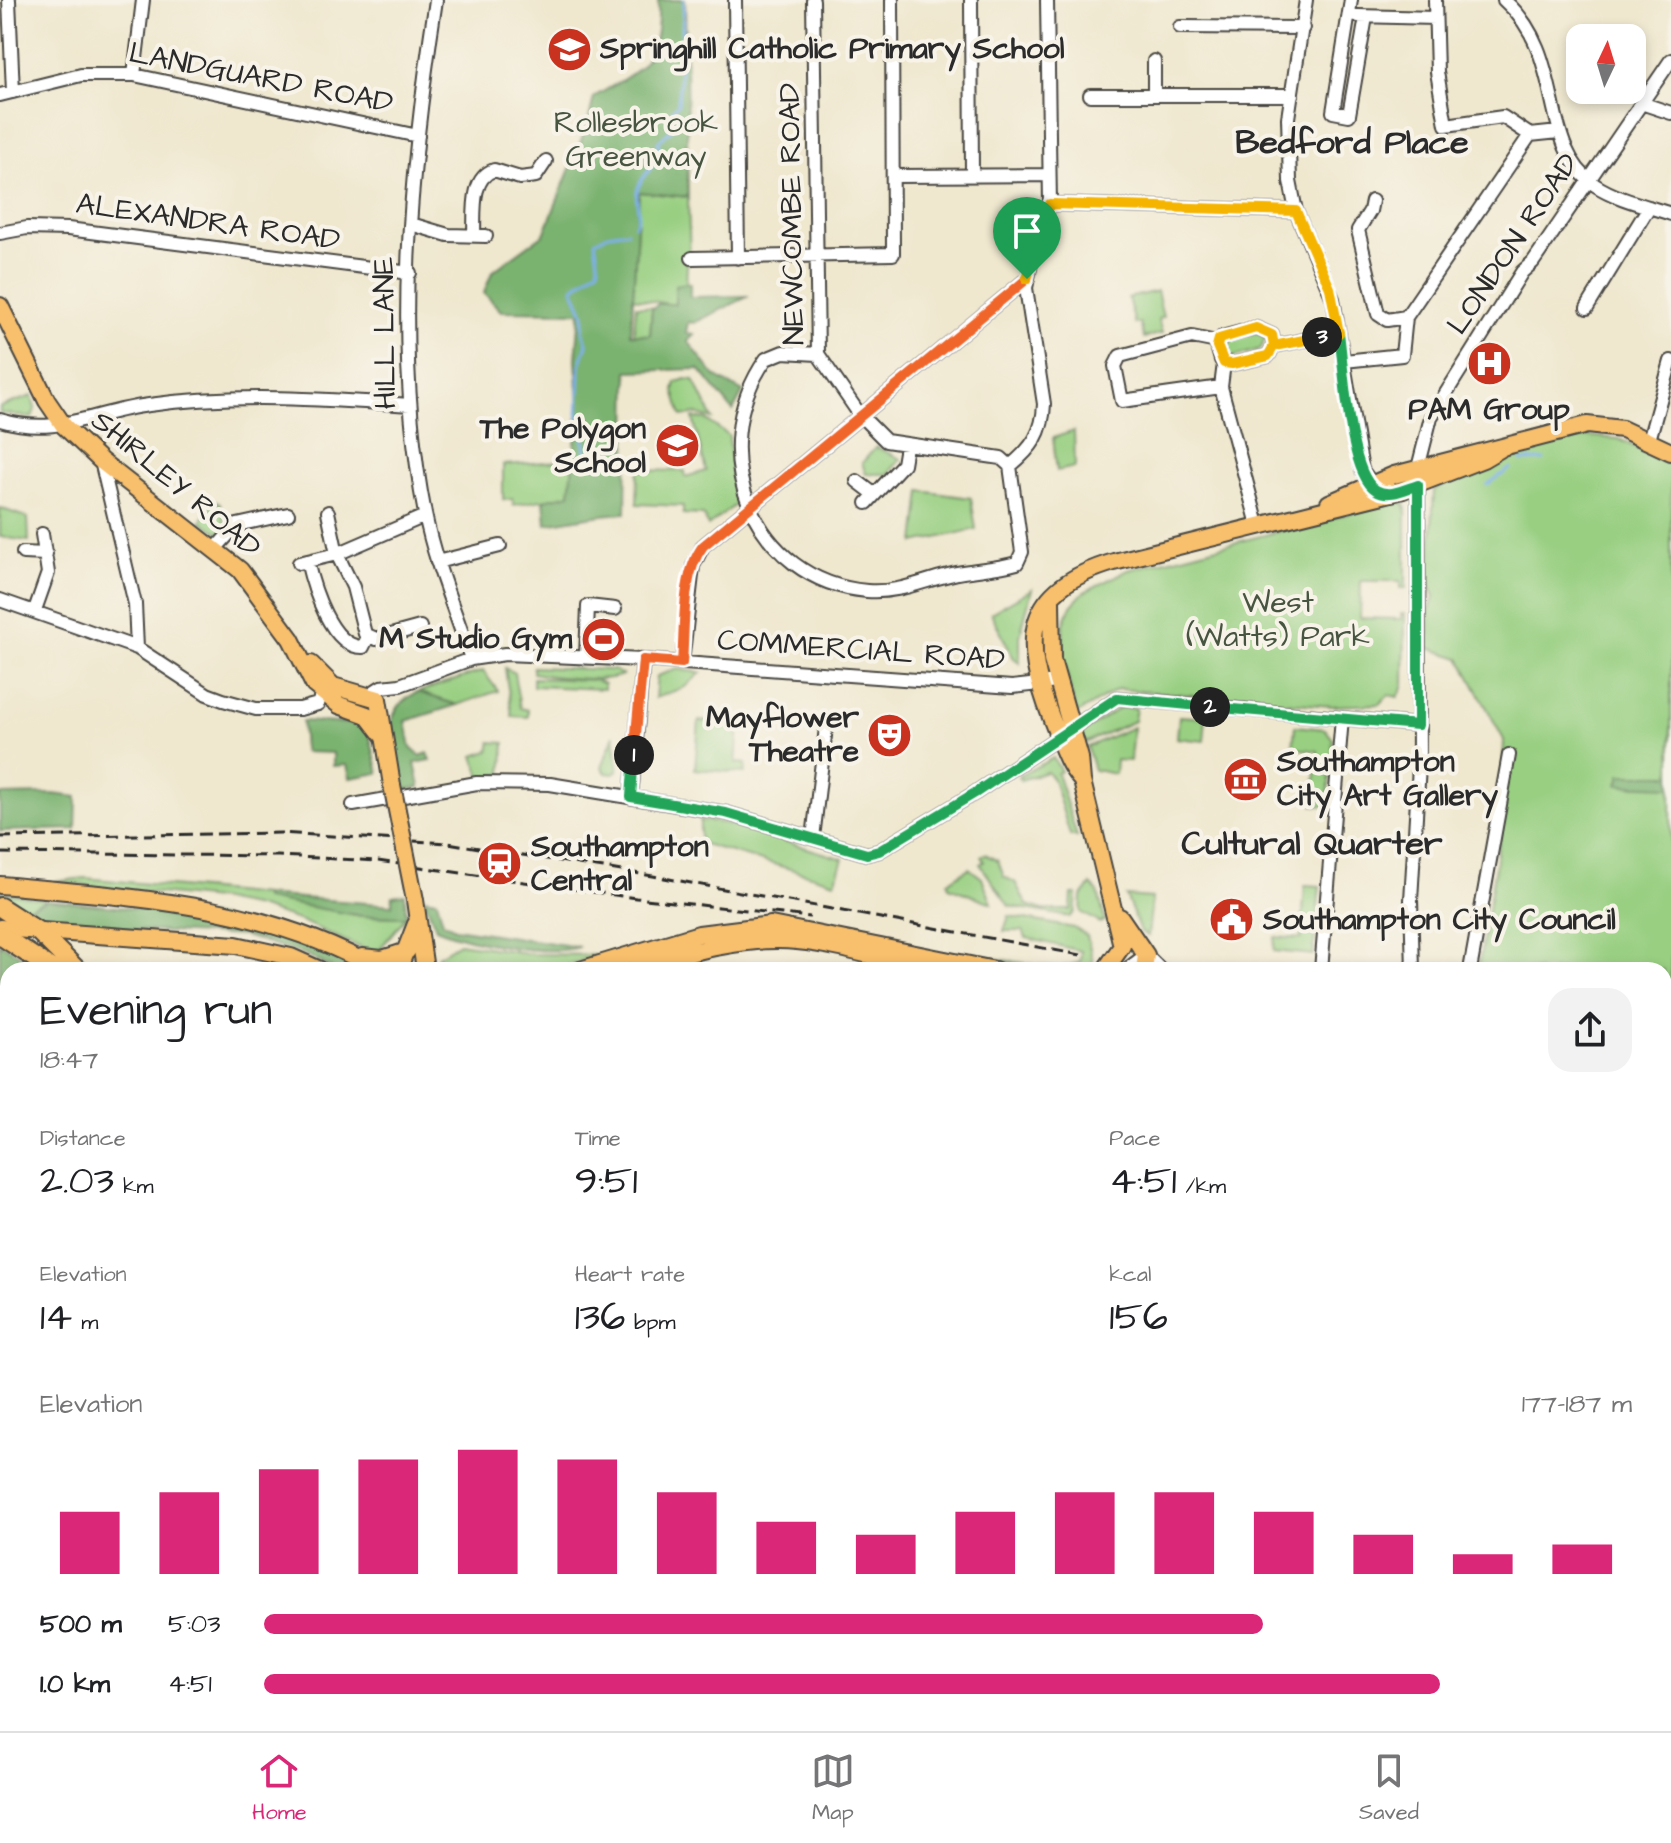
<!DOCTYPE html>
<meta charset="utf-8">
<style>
:root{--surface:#fff;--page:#f2f2f2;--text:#202124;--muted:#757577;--line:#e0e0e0;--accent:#db2777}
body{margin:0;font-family:"Architects Daughter",sans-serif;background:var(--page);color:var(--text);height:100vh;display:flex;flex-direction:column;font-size:30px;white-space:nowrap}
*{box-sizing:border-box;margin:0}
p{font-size:26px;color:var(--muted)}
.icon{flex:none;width:44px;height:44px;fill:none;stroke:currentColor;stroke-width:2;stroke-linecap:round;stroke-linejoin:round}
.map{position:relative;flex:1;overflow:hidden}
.sheet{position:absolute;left:0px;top:962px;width:1672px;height:770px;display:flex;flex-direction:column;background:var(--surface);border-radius:24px 24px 0 0;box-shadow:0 4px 12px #0003}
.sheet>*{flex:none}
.needle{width:52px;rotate:4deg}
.fabs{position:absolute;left:1566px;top:24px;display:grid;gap:16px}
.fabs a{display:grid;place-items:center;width:80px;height:80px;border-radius:16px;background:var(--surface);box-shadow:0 4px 12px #0003;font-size:40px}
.pin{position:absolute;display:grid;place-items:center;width:68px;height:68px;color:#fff;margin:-82px -34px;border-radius:50% 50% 50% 0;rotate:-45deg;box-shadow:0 0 8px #0007}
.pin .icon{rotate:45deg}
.km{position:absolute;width:40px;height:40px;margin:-20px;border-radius:50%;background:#222;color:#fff;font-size:22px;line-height:40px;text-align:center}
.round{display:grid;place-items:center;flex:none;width:84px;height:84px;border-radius:24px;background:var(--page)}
.summary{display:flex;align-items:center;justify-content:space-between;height:136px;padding:0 40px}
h1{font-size:44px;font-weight:600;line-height:60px}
.stats{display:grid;grid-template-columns:repeat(3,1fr);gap:12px;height:136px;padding:8px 40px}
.stats div{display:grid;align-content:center}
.stats b{font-size:40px;font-weight:600}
.stats small{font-size:22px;font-weight:400}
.stats p{font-size:22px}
.chart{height:224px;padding:16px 40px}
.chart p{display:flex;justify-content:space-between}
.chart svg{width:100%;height:144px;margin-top:8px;stroke:var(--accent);stroke-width:6}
ul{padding:0 40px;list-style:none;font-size:26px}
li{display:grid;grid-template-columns:128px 96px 1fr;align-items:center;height:60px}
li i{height:20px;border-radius:10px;background:var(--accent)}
.menu{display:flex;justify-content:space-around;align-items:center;height:112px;border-top:2px solid var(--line);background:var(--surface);font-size:22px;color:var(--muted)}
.menu a{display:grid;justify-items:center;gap:4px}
.menu .selected{color:var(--accent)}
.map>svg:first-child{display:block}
.green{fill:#98cf81;stroke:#627d56;stroke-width:2}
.forest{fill:#7ab26f;stroke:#526e4d;stroke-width:2}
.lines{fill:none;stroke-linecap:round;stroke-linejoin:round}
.stream{stroke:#7eb1eb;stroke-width:3}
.minor-casing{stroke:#484743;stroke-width:16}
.major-casing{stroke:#484743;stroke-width:20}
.highway-casing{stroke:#484743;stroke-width:22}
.minor{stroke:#fff;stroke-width:12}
.major{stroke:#f8bf6c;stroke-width:16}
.highway{stroke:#f8bf6c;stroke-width:18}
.rail{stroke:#2b2b2b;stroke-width:3;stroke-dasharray:12 6;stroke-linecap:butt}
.major-bridge-casing{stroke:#484743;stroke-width:20;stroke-linecap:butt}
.major-bridge{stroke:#f8bf6c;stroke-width:16}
.split-1-casing{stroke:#fff;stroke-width:16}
.split-2-casing{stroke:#fff;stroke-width:16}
.split-3-casing{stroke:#fff;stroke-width:16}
.split-4-casing{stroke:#fff;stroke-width:16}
.split-1{stroke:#f0652b;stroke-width:10}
.split-2{stroke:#22a559;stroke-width:10}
.split-3{stroke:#22a559;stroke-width:10}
.split-4{stroke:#f5b400;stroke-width:10}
.labels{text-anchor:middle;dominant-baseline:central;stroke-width:8;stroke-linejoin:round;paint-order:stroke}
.poi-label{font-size:30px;font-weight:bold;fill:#2b2b2b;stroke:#f7f3e8;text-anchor:start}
.street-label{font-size:30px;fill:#2b2b2b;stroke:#f7f3e8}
.park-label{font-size:30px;fill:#465440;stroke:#f7f3e8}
.quarter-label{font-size:34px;font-weight:bold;fill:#2b2b2b;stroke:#f7f3e8}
</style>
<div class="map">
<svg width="1671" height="1731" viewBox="0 0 1671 1731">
<rect width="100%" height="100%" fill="#f7f3e8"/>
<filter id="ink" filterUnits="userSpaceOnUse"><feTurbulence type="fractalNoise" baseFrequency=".0125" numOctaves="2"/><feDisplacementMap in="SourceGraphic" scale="16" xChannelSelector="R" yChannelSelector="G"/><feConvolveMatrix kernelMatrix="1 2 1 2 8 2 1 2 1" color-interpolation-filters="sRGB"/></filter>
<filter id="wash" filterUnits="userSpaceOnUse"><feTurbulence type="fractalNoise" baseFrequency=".006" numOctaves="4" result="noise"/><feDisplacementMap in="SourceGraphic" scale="32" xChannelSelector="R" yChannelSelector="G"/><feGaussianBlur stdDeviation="1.8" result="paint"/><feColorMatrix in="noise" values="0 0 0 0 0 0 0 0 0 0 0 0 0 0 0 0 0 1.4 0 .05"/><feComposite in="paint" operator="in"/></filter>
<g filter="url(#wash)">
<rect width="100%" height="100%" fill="#efe7ce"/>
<path class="green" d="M639 192 688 197 690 263 687 264 686 285 675 305 633 298Z
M1157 291 1163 317 1158 319 1162 333 1144 338 1140 323 1135 324 1128 298Z
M636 306 652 307 650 335H631L634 334Z
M1257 332 1265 338 1261 349 1231 358 1222 351 1223 341Z
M686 379 694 380 713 419 696 414 682 416 674 391 676 382Z
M32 396 35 409 32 418 0 413V407Z
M693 418 705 419 729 436 732 480 739 502 708 526 703 515 683 514V506L637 504 638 470 685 471V477L706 471Z
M1074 431 1075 467 1057 471 1053 438Z
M1587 436 1619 439 1671 465V992L1664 993V970H1478L1501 831 1504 740 1460 658 1429 648V611L1435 596 1429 584 1434 490 1504 458Z
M876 447 901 459 888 474H866L862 463Z
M574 460 570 495 513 505V499L503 500V465Z
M921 491 971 498 976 529 915 543Z
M216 501 220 503 226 528 220 533 201 521Z
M1398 501 1405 504 1406 511V588H1401V581H1361L1360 618 1401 619V614H1405L1404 685 1398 697 1389 695 1379 704 1332 706 1118 689 1076 714 1064 662 1063 626 1071 606 1084 592 1128 570Z
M0 508 28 518 29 541 0 537Z
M1032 589 1020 635V663L1013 657 991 613Z
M533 667 614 670 622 675C607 683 552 677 533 673Z
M505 668 514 673 520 708 528 710V717L512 716Z
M677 669 701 673 685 687 655 698 657 676Z
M483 671 498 691 457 705 418 692Z
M533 678 596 680 604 684V689L533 686Z
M1119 708H1136L1134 721 1085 743 1082 733Z
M1179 716 1206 718 1204 741 1177 738Z
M699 721 739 725 736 763 746 764 745 773 695 769Z
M1295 726 1325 729 1333 739 1327 806 1313 805 1318 751 1293 748Z
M1133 727 1130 761 1116 760 1115 774 1094 770 1087 747Z
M614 735 618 769 614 774 606 773 602 767Z
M491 742 505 743 502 774 481 777 474 756 489 751Z
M1053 758 1061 771 1057 773 1077 837 1070 835 1053 779 1047 772 1020 780 1019 776Z
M700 820 724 823 843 859 835 882 700 843Z
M985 854 998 861 1004 877 1015 882 1027 905 1043 910H1071L1072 894H1077L1075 912 1070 917 1009 906 980 864 984 862 981 856Z
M969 868 982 878 992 903 949 887 948 882Z
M85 878 264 895V898L362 916 406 917 381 947 383 952 366 950 301 921 257 907 216 899 53 882Z
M1091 885 1098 892 1105 921 1100 923 1081 912 1082 896Z
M1305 885 1320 886 1313 955 1274 951 1275 937 1301 939Z
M0 891 47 900 26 909 40 925 0 900Z
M1126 896 1152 898 1148 936 1140 931Z
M1009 916 1074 928 1087 936 1094 966 1087 970H1036L990 958 1059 968 1080 962 1081 951 1026 938 1023 931H1004Z
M459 943 532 954 597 955 556 970H434L438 956Z
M1664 1017H1671V1309H1664Z
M1664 1346 1671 1347V1606L1664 1615Z"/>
<path class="forest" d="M658 0H685L688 197 639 192 631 334 650 335 652 309 658 304H675V285L690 283V297L749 296 694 323 688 322 686 333 694 334 688 341 715 376 743 392 733 411 699 369 628 371 626 513C598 514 574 520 546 524L544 500 570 494 579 404 576 359 580 312 501 311 484 293 492 272 544 234 588 123 594 97C643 68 660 63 658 0Z
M418 692 457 705 406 721 411 748 420 756 428 753 431 760 415 763 420 787 403 790C396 752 374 712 418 692Z
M302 721 357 724 368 730 379 773 350 778 347 765 333 766V753L304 752Z
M1621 775H1671V787L1618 785Z
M53 794 77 797 76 829 0 831V795Z
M405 894 406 917 362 916 264 899V895L392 905V896Z
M424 898 437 900 443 922 455 928 579 947C544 957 470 942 436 928Z
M47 900 219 917 312 943 365 970H335L305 954 244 936 40 925 25 909Z
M0 943 43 970H8V999L0 996Z"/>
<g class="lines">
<path class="stream" d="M635 225C643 211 633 201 638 188 643 170 665 163 658 142L672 129 671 111 678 104 684 0
M587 455 578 413 580 365 587 344 583 330 584 313 573 288 599 268 595 241 608 234 627 231
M1521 461 1544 460
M1487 485 1511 468"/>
</g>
</g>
<g filter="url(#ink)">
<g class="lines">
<defs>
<path id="minor" d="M9 0 13 92
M436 0C410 167 392 346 425 514 435 564 455 610 471 659
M735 0 738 258
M813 0 818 354 860 415 886 441 1001 458 1010 466
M971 0 972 175
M1306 0 1288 118 1290 181 1296 211 1333 299 1362 470 1377 491
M1351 0 1333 112 1349 115 1366 17
M1435 0 1437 72 1446 125 1503 117 1530 135 1559 132
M1504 0C1568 56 1537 145 1595 185 1616 199 1647 206 1671 214
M1358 16 1435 18
M1180 27 1303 28
M1154 61V95
M134 75 143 0
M0 95 81 75H134L418 136
M1090 95H1292
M1641 103 1671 113
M894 176 1049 175
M1372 201 1370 211 1358 230 1378 314 1387 320 1406 317
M1050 204 1296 211
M411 224 448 235 486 236
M0 233 27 228 68 229 410 273
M474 235C475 213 470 178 494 170L520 178 536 176 546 161
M692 258 893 254 892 0
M1587 308 1649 207
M1217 342 1192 337 1120 356 1115 366 1122 401 1221 387
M1274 346 1272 335 1256 328 1222 337 1217 346 1221 360 1232 364 1268 356 1274 346 1339 333
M818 354 783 352 766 359C702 450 752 581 867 591 901 594 930 577 963 572 981 569 999 568 1017 563L1022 552 1010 466
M1344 361 1402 355 1406 317 1530 135
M1224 363 1221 387 1258 525
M0 420C58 437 93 412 149 405 235 393 323 399 410 405
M1649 440 1671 361
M101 461 135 604 137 648
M1010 466C1032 448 1043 433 1044 404L1026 288 1034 248 1050 204 1047 0
M857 481 874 494
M867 503 903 464 906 446
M328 512 337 554 353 587 365 634 376 639 420 627
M216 548 237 525 288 514
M23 553 46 554
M307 561C313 587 331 648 363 647L368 637
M437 562 500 546
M299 563 337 554 425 516
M0 600 137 648 207 694 223 700 256 709H300L318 704 322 693
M35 610 48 573 42 534
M586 657 588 606 615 609
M682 663 693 566 703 546 1027 279
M370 694 381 687 400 685 471 659 505 654 643 660 1012 687 1057 682
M631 797 643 660
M353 805 477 783 550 784 726 813 867 854 879 851 975 793 1117 698 1418 725
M813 838 827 719
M1126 970 1146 955 1161 970
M1321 970 1342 718
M1413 970 1411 900 1419 766 1418 468 1431 417 1522 272 1533 262 1671 60
M1470 970 1509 755
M1664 1006 1671 1005
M1664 1326 1671 1327
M0 1367 8 1372
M1664 1626 1671 1624
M1664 1638 1671 1640
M277 1724 281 1731
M759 1724 762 1731
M1287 1724 1290 1731
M1044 1731 1046 1724"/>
<path id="major" d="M0 306 47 401 64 426 101 461 240 570 291 639 314 685 339 705 367 715 384 737
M1329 503 1394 475 1587 425 1622 429 1671 452
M1051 600 1052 660 1080 758 1082 781 1122 946 1105 970
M311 664 333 686 378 699 392 785
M1082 781C1066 763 1061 742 1052 720 1021 640 1022 589 1114 562L1403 490 1483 459 1500 449
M0 885C130 897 264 903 379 970
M415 900 425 970
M1120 917 1146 955 1144 970
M0 928 236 945 291 957 320 970
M362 957 382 959 407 951
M398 970 416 924
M580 970 699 934 771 925 995 970
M634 970C685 953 743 936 797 941 842 945 886 961 930 970"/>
<path id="highway" d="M0 907 39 932 77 970
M0 935 53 970
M778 1724 781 1731
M795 1724 799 1731"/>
</defs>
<use href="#minor" class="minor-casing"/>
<use href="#major" class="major-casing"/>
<use href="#highway" class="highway-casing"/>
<use href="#minor" class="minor"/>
<use href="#major" class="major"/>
<use href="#highway" class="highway"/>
<path class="rail" d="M0 837 280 833 448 843 653 876 1081 955
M0 853 278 856 378 861 636 898 810 917"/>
<defs>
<path id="major-bridge" d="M392 785 415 900"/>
</defs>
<use href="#major-bridge" class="major-bridge-casing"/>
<use href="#major-bridge" class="major-bridge"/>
</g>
</g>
<g class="lines" filter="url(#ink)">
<defs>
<path id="split-1" d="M634 755 643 660 682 663C685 627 681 575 703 546L1027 279"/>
<path id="split-2" d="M634 755 631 797 726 813 867 854 879 851 975 793 1117 698 1210 707"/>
<path id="split-3" d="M1210 707 1418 725V485C1405 489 1389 498 1376 490 1348 473 1344 366 1339 333L1322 337"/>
<path id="split-4" d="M1027 279 1034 248 1050 204 1296 211 1330 288 1339 333 1274 346 1268 356 1232 364 1224 363 1217 346 1219 339 1256 328 1272 335 1274 346 1322 337"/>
</defs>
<use href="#split-1" class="split-1-casing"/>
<use href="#split-2" class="split-2-casing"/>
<use href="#split-3" class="split-3-casing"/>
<use href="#split-4" class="split-4-casing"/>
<use href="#split-1" class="split-1"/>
<use href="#split-2" class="split-2"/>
<use href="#split-3" class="split-3"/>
<use href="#split-4" class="split-4"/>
</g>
<defs>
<symbol id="school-disc" viewBox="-11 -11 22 22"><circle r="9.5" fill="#c8321e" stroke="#f7f3e8"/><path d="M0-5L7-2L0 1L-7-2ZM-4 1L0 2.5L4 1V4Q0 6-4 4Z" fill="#fff"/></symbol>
<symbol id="hospital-disc" viewBox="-11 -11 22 22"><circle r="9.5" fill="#c8321e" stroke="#f7f3e8"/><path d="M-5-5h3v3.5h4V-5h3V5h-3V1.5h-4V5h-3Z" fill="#fff"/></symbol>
<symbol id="stadium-disc" viewBox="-11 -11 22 22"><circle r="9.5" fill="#c8321e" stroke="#f7f3e8"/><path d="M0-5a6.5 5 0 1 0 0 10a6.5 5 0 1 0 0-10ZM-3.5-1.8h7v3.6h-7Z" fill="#fff"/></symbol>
<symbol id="theatre-disc" viewBox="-11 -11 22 22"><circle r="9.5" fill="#c8321e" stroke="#f7f3e8"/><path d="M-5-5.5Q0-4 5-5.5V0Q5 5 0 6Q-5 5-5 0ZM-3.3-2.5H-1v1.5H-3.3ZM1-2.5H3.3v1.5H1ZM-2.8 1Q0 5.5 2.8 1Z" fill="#fff"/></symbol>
<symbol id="museum-disc" viewBox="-11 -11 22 22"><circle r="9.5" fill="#c8321e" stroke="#f7f3e8"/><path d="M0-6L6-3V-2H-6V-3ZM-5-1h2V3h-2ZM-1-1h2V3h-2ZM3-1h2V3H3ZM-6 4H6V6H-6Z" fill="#fff"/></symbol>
<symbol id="station-disc" viewBox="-11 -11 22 22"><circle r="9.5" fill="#c8321e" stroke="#f7f3e8"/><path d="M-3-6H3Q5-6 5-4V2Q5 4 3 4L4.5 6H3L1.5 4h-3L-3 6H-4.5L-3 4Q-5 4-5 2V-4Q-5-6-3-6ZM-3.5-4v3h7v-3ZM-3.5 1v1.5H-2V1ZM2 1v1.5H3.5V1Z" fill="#fff"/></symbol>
<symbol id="civic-disc" viewBox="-11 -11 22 22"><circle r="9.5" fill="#c8321e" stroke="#f7f3e8"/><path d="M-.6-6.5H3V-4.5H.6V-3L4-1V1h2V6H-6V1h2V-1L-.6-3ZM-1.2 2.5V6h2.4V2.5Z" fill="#fff"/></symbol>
</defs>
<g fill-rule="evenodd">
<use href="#school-disc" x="544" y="24" width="51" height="51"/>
<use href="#hospital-disc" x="1464" y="338" width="51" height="51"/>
<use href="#school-disc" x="652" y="420" width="51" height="51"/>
<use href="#stadium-disc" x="578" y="614" width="51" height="51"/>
<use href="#theatre-disc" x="864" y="710" width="51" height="51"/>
<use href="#museum-disc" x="1220" y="754" width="51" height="51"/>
<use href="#station-disc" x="474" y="838" width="51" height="51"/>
<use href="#civic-disc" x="1206" y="894" width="51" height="51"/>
</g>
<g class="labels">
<g class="poi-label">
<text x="600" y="49">Springhill Catholic Primary School</text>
<text x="1489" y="410" text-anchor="middle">PAM Group</text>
<text x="646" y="429" text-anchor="end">The Polygon<tspan x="646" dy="34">School</tspan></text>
<text x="572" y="639" text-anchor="end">M Studio Gym</text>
<text x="859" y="718" text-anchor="end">Mayflower<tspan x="859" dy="34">Theatre</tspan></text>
<text x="1277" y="762">Southampton<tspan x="1277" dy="34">City Art Gallery</tspan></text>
<text x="531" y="847">Southampton<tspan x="531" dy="34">Central</tspan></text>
<text x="1263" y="920">Southampton City Council</text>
</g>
<g class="street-label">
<text transform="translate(261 78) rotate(11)">LANDGUARD ROAD</text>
<text transform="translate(792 214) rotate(-91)">NEWCOMBE ROAD</text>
<text transform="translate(208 222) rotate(8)">ALEXANDRA ROAD</text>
<text transform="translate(1513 244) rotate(-56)">LONDON ROAD</text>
<text transform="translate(385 333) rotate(-91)">HILL LANE</text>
<text transform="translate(176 484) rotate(40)">SHIRLEY ROAD</text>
<text transform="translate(861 650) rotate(4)">COMMERCIAL ROAD</text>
</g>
<g class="park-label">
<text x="636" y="123">Rollesbrook<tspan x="636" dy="34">Greenway</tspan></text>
<text x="1278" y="603">West<tspan x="1278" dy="34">(Watts) Park</tspan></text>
</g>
<g class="quarter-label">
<text x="1352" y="143">Bedford Place</text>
<text x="1312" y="844">Cultural Quarter</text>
</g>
</g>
</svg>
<div class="fabs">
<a><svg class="needle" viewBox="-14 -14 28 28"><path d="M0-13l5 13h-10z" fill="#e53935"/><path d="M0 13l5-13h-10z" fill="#757577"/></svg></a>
</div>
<div class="pin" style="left:1027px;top:279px;background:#1e9e55"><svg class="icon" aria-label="arrive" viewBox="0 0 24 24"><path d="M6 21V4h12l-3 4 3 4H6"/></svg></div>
<b class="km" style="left:634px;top:755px">1</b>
<b class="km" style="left:1210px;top:707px">2</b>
<b class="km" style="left:1322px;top:337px">3</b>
<section class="sheet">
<div class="summary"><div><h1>Evening run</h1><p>18:47</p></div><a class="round"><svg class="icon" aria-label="share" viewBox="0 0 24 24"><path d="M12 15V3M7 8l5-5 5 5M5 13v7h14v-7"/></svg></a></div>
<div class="stats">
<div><p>Distance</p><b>2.03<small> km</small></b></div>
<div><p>Time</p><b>9:51</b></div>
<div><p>Pace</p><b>4:51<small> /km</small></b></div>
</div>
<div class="stats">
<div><p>Elevation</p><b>14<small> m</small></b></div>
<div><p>Heart rate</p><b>136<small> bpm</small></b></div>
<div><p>kcal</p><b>156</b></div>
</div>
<div class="chart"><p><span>Elevation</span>177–187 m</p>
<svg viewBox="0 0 160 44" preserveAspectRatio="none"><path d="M5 44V25M15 44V19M25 44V12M35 44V9M45 44V6M55 44V9M65 44V19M75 44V28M85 44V32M95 44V25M105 44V19M115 44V19M125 44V25M135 44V32M145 44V38M155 44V35"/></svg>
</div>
<ul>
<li><b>500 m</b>5:03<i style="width:73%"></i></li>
<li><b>1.0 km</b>4:51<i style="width:86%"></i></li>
</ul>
</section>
</div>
<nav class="menu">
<a class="selected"><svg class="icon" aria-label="home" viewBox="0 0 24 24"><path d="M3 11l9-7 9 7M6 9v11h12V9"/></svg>Home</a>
<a><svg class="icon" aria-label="map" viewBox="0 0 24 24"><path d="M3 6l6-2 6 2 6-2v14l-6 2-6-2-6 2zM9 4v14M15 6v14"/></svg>Map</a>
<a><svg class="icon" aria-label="saved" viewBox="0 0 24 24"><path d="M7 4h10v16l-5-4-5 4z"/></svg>Saved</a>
</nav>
